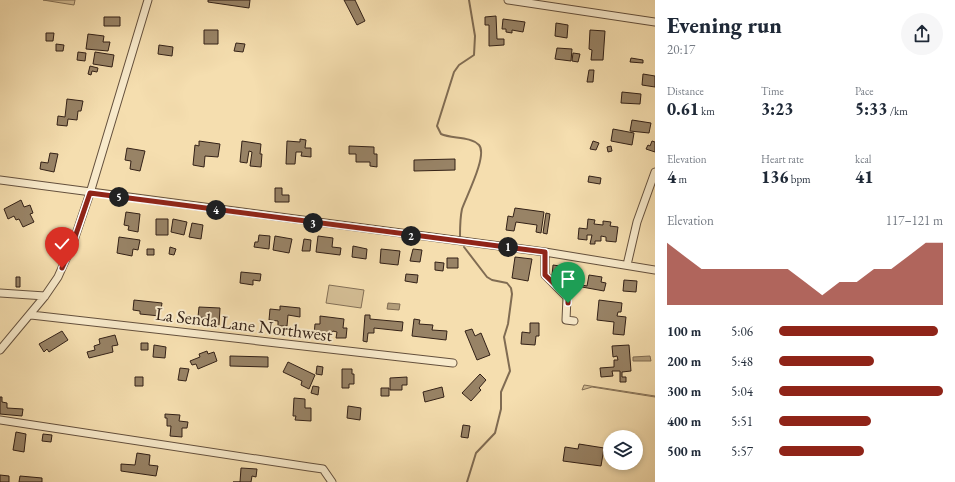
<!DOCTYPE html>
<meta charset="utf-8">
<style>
:root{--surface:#fff;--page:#f6f6f7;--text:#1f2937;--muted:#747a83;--accent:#8f2418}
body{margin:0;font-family:"EB Garamond",serif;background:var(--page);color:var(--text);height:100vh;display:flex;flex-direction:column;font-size:15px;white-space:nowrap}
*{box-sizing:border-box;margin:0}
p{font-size:13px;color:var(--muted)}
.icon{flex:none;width:22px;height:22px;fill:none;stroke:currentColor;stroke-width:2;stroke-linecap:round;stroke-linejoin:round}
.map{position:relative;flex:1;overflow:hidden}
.sheet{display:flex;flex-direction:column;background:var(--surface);width:300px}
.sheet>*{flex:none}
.buttons{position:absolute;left:603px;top:430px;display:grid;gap:8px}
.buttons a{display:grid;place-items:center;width:40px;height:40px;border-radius:50%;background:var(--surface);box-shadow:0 2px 6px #0003;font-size:20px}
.pin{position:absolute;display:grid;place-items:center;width:34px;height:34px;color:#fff;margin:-41px -17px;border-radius:50% 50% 50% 0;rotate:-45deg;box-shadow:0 0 4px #0007}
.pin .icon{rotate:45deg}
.km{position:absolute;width:20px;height:20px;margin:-10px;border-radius:50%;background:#222;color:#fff;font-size:11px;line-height:20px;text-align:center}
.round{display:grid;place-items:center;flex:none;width:42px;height:42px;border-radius:21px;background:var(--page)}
.overview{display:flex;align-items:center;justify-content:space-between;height:68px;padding:0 12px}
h1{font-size:22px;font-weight:800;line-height:30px}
.stats{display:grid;grid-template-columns:repeat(3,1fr);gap:6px;height:68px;padding:4px 12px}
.stats div{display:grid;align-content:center}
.stats b{font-size:17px;font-weight:800}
.stats small{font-size:11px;font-weight:400}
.stats p{font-size:11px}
.chart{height:112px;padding:8px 12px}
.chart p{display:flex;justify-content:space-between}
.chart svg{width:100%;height:72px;margin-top:4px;fill:var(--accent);opacity:.7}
ul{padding:0 12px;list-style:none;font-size:13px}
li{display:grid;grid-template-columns:64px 48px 1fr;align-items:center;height:30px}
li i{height:10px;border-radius:5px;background:var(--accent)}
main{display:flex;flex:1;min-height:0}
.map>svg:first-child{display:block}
.green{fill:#d4be95;stroke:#847056}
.water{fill:#b39e7b;stroke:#806c53}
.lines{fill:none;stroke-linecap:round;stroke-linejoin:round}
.stream{stroke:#806c53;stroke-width:2}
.building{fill:#988366;stroke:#332117}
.minor-casing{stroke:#64503d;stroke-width:9}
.minor{stroke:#f8eacb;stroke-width:7}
.route-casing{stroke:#fff;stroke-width:8}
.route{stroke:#8f2418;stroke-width:5}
.labels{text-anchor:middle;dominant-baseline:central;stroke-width:4;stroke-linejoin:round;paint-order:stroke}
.street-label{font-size:18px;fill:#332117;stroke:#f8eacb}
</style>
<main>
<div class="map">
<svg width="655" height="482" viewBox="0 0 655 482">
<rect width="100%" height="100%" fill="#f5deaf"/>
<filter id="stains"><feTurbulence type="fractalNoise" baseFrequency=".005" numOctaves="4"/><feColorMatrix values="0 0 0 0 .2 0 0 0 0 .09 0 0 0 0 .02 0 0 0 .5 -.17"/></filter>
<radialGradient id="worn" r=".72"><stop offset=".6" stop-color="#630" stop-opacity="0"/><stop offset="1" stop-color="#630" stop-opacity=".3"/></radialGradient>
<path class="green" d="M43 0H75L74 5Z
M329 285 364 290 361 308 326 303Z
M584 385 655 396V397L592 387 582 390Z"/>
<path class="water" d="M388 303 400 304 399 310 387 309Z
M650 356 651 361H633V357Z"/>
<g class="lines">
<path class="stream" d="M460 236C460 226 460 218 462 209 466 197 488 155 479 145 470 136 452 139 441 134L437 126 454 72 459 65 474 55 475 36 469 0
M464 247 487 277 492 280 507 283 511 288 512 294 508 324 504 337 510 371 501 392V409L495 433 476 453 467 482"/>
</g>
<path class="building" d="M208 0H250L249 8 208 2Z
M344 0H355L365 21 357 25Z
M496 16 497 39H504V45L489 46V25H485V17Z
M104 17H120V26H104Z
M503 19 525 22 523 32 512 30V33L506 32V29H502Z
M556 23 568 25 567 38 555 36Z
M204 30H218V44H204Z
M590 30 605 31 603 60H591L592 50 589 49Z
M46 33H54L53 41H46Z
M88 34 104 36 103 42H110L108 51 86 49Z
M236 43 245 44 243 52 234 51Z
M56 44 64 45 63 51H56Z
M159 45 173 47 172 56 158 54Z
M557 48 572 49 571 61 555 59Z
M78 52 86 53 85 61 77 60Z
M95 52 114 55 112 67 93 64Z
M573 53 580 54 578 62 572 61Z
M631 58 643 60V63L630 62Z
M90 66 98 68 97 72 92 71 91 75 88 74Z
M589 70H594L593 82H587Z
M643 74 655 76V87L642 85Z
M622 92 641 94 640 104 621 103Z
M67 99 83 101 81 111H78L77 120 68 119 67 126 57 125 58 116 65 117Z
M632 120 651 123 649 133 630 131Z
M613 129 634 133 632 145 611 141Z
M300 139 306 140 305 148H311V157L301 156 302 152H296L295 164H286L287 141 300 142Z
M199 141 220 144 218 157 205 156 204 167 193 165 195 145 199 146Z
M242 141 261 144 260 154H262L261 167 250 166 252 152 249 151 247 163 240 162Z
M593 141 599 143 596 150 590 149Z
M652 141 655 142V152L646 149 648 145 650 146Z
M349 146 374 147V154H377V167L370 166V162H356V154H349Z
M611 146 612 151 608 152 607 147Z
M127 148 145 151 140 171 130 169 131 161 125 160Z
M50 153 58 154 54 172 40 169 41 162 48 163Z
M455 159V170L414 171V160Z
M589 176 601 178 600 184 588 182Z
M275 188H282V195H289V202H275Z
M21 200 24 207 30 205 33 213 30 214 34 222 23 227 19 219 16 220 14 216 8 219 4 209Z
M515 208 544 212 541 233 536 232 537 225 516 222 514 231 506 230 508 216 513 217Z
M126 212 140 214 138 232 128 230 129 226 124 225Z
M546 213 550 214 547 234 543 233Z
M156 219H168V235H156Z
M173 219 187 222 184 235 171 232Z
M588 219 595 220 594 224 603 225V221L611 222 610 226 618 227 616 242 606 241V237L601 236V241H595V244H590L592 235H587V240L578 239 579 228 587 229Z
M192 223 203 225 201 239 189 237Z
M259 235 270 236 269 249 254 247 255 242H258Z
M275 236 292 239 289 253 273 250Z
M318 236 333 238 332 247 341 248 340 255 316 252Z
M119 237 140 240 138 250 133 249 132 256 117 253Z
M304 239 311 240 310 251H302Z
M353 246 367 249 366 259 352 257Z
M170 247 176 249 174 255 169 254Z
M147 249H154V255H147Z
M381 249 400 251 398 265 380 263Z
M413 249 422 250 420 262 410 261Z
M515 257 532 259 528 281 512 278Z
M447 258H458V268H447Z
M435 262 444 263 443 271 435 270Z
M553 265 581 269 578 287 570 286 571 278 552 276Z
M241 272 261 274 260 281 253 280V285L240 283Z
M406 274 418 275 417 283 405 281Z
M589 275 602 277 601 282 606 283 604 291 582 287V285L587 286Z
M16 277H20V287H16Z
M624 280 637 281 636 292 623 291Z
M134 300 162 303 160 316 140 314V311L133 310Z
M599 300 622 303 621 312H618L617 316 626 317 624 335 613 334 614 322 597 320Z
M280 306 300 308V317L288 315 287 326H278V321L269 320 270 309 280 310Z
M199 307 220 308 219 325 211 324V318L198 317Z
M365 315H370V319L403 322 402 331 374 328V333H368L367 342 363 341Z
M320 316 344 319 343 328H347L346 338H336L337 332 333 331 332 334H326V336L314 335 315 324H320Z
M414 319 420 320 419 324 433 325 432 330 447 331 446 340 412 336Z
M530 323H539V336H536L535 345 521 344 522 332 530 333Z
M472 329 475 336 481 333 490 355 477 360 465 331Z
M62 331 68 340 49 352 47 349 44 352 39 344Z
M115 335 118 345 112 346 113 352 89 358 87 352 95 350 94 346 100 344 99 339Z
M141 343H148V350H141Z
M154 345 166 347 165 358 153 357Z
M629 345 631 371 622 372V377H626V382H620V371H612L613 376 601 377 600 368 614 367V360H618L617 356 613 357 612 346Z
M207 351 208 354 214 352 217 361 198 369 196 364 192 365 190 361 200 357 199 354Z
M230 356 268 357V367L230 366Z
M288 362 315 375 309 389 301 385 302 381 283 372Z
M317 366 323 367 322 375 316 374Z
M180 368 189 369 186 381 178 380Z
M342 369H352V374H354V384H349V388H342Z
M480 374 486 380 479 388 481 390 471 401 462 393Z
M135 377H143V386H135Z
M407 377V385H402V390H390V378Z
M313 386 319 387 318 395 311 393Z
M442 387 444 397 425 402 423 392Z
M381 388H389V396H381Z
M0 397H2V402L7 403V408L23 409 22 416 0 414Z
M294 398 305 399V408H311V421L295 420 296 416H293Z
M348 406 361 408 360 420 347 418Z
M165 414 180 415 179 421 188 422 187 428H182V437L170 436 171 426H167V418H165Z
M463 425 470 426 468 438 461 437Z
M16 432 26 434 24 452 13 450Z
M43 434 52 435 51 442 42 441Z
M579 444 604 448 601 466 563 461 565 447 578 449Z
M137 453 150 455 149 465 158 466 156 476 121 471V464L135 465Z
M241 468 257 469 256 477 252 476 251 482H233H240Z
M0 475 9 476V482H0Z
M20 476 42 478V482H19Z"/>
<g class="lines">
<defs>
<path id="minor" d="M508 0 655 22
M0 180 545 252 655 270
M545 252V275L567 297 566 320 574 321
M627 265 637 222 655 172
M0 293 45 296
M31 315 453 363
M0 350 45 296 58 277 73 243 90 193 148 0
M0 420 309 467 323 469 332 482"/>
</defs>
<use href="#minor" class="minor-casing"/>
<use href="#minor" class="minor"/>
</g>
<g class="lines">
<defs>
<path id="route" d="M62 268 73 243 90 193 545 252V275L568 297V303"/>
</defs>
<use href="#route" class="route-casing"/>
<use href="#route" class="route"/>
</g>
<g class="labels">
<g class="street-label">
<text transform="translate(244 324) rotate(7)">La Senda Lane Northwest</text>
</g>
</g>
<rect width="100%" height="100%" filter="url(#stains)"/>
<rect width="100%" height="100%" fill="url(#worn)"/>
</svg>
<div class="buttons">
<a><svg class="icon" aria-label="layers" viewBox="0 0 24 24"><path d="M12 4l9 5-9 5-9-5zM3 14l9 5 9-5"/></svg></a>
</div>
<div class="pin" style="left:568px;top:303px;background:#1e9e55"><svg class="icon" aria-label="arrive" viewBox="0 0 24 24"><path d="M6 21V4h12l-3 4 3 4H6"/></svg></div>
<div class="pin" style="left:62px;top:268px;background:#d93025"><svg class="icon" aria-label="check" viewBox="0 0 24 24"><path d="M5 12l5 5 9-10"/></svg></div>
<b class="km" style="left:508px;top:247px">1</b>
<b class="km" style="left:411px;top:236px">2</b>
<b class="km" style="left:313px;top:223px">3</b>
<b class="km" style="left:216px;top:210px">4</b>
<b class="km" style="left:119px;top:197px">5</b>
</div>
<section class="sheet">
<div class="overview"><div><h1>Evening run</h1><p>20:17</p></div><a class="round"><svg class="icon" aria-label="share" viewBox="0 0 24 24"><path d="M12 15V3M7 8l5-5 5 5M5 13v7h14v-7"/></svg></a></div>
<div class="stats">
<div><p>Distance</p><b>0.61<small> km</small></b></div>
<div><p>Time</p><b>3:23</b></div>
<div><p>Pace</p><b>5:33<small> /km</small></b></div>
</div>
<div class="stats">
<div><p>Elevation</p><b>4<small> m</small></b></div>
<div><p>Heart rate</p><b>136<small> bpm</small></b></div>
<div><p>kcal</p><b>41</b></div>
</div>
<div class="chart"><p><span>Elevation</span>117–121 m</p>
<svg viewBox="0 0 160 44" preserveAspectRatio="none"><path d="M0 44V6L10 14L20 22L30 22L40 22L50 22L60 22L70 22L80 30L90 38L100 30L110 30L120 22L130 22L140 14L150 6L160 6V44z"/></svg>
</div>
<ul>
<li><b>100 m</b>5:06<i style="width:97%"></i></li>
<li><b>200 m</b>5:48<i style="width:58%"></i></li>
<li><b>300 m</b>5:04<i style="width:100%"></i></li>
<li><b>400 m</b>5:51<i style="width:56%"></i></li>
<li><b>500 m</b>5:57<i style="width:52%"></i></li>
</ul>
</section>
</main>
